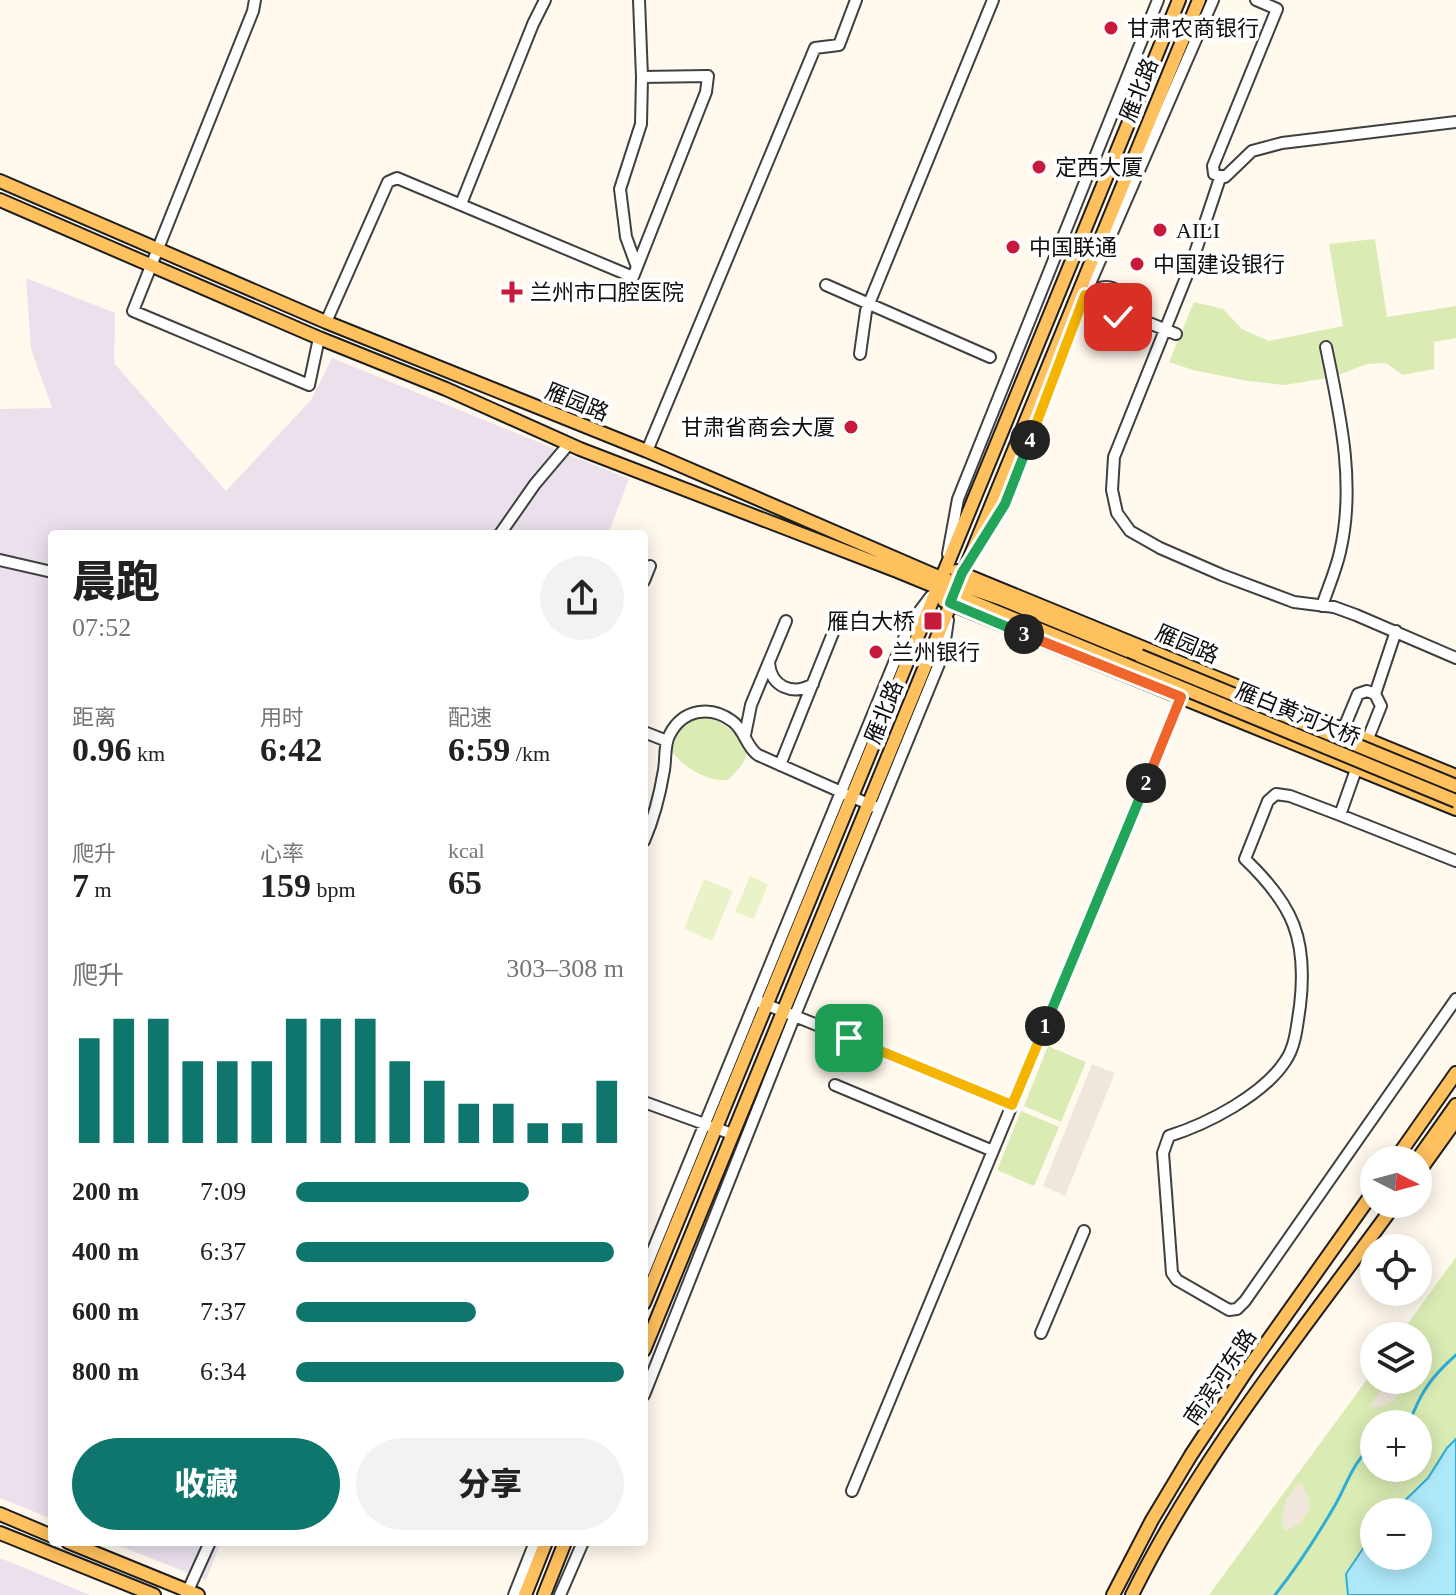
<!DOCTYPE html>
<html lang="zh">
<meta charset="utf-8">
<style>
:root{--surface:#fff;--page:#f2f2f2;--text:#222;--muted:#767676;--accent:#0f766e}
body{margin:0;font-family:"Times New Roman","Noto Sans SC",serif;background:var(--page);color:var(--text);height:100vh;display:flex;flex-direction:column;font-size:30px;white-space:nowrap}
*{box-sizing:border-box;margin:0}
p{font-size:26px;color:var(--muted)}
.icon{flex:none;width:44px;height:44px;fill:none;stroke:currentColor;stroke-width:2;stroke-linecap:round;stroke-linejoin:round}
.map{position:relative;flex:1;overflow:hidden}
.panel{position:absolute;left:48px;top:530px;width:600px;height:1016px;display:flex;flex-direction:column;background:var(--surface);border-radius:8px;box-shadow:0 4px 20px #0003}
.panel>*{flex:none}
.needle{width:52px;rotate:96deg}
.controls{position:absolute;left:1360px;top:1146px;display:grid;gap:16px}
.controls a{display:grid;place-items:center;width:72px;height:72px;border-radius:50%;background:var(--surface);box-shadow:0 4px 20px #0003;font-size:40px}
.pin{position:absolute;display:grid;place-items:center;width:68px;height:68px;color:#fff;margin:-34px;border-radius:16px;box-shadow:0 4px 12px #0006}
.km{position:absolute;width:40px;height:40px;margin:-20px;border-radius:50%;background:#222;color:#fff;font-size:22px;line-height:40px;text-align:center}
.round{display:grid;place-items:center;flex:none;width:84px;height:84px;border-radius:42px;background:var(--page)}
.headline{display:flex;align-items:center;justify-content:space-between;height:136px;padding:0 24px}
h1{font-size:44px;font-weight:800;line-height:60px}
.stats{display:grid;grid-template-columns:repeat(3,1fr);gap:12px;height:136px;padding:8px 24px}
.stats div{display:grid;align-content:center}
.stats b{font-size:34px;font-weight:800}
.stats small{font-size:22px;font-weight:400}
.stats p{font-size:22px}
.chart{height:224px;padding:16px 24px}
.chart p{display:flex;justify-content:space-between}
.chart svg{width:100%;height:144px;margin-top:8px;stroke:var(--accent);stroke-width:6}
.primary-button{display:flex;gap:16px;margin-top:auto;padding:16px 24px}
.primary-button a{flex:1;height:92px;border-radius:48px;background:var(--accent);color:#fff;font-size:32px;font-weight:800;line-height:92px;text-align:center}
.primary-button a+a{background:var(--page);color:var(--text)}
ul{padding:0 24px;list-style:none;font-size:26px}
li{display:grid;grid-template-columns:128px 96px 1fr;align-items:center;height:60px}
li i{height:20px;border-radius:10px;background:var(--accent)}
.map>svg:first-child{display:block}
.industrial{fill:#eae1ed}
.green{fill:#daecb4;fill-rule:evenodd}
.pitch{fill:#eaf3c7}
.plaza{fill:#f0e7dc}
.water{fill:#aee9fa;stroke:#30add7;stroke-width:2}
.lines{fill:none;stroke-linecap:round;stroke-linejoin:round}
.stream{stroke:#30add7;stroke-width:3}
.minor-casing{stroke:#404040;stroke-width:14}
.major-casing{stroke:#1e1e1e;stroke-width:16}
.minor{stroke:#fff;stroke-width:10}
.major{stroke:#ffc05e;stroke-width:12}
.major-bridge-casing{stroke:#1e1e1e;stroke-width:16;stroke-linecap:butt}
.major-bridge{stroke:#ffc05e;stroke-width:12}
.split-1-casing{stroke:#fff;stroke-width:16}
.split-2-casing{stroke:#fff;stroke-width:16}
.split-3-casing{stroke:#fff;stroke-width:16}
.split-4-casing{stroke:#fff;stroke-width:16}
.split-5-casing{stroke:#fff;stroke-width:16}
.split-1{stroke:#f5b400;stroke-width:10}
.split-2{stroke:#22a559;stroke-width:10}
.split-3{stroke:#f0652b;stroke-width:10}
.split-4{stroke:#22a559;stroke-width:10}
.split-5{stroke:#f5b400;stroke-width:10}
.poi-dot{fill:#c71b3d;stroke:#fff;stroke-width:3}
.labels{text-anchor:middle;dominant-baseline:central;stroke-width:8;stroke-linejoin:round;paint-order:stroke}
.poi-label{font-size:22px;fill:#0d0d0d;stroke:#fff;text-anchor:start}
.street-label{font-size:22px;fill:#0d0d0d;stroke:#fff}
</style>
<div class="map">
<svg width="1456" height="1595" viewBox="0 0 1456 1595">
<rect width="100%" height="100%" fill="#fff9ee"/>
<path class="industrial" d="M26 278 115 313 114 363 226 491 311 400 332 358 629 479 608 534H52V1519L0 1498V409L52 408 31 349Z
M110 1542H221L206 1580Z
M0 1558 90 1595H0Z"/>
<path class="green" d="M1375 239 1387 317 1456 306V338L1434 342V369L1403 375 1386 363 1367 364 1333 377 1285 385 1248 381 1193 370 1169 362 1194 302 1223 309 1242 329 1269 341 1343 326 1329 244Z
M710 717C723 723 752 742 745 759 742 766 734 774 728 780 707 782 685 768 672 752 677 728 684 718 710 717Z
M1048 1046 1086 1062 1061 1122 1024 1106Z
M1021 1111 1059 1127 1034 1186 997 1170Z
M1456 1257V1439L1447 1448 1428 1478 1393 1512H1374V1532L1346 1574 1348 1595H1209L1374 1370V1380H1418V1336H1399ZM1374 1424H1418V1468H1374Z"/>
<path class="pitch" d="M750 876 768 884 754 919 735 912Z
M704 879 733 891 712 941 684 929Z"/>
<path class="plaza" d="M1092 1064 1115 1073 1065 1196 1043 1186Z
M1388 1380H1402L1401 1391 1395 1400 1380 1407H1369Z
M1300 1482 1309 1498 1310 1508 1301 1523 1287 1530H1284L1282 1521 1283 1510 1286 1499Z"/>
<path class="water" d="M1456 1439V1595H1348L1346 1574 1374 1532V1556H1418V1512H1393L1428 1478 1447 1448Z"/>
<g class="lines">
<path class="stream" d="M1409 1424C1420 1393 1431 1377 1456 1355
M1275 1595C1297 1567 1316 1538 1334 1507 1347 1485 1353 1460 1374 1445"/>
<defs>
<path id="minor" d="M255 0 253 11 133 311 309 385 319 338
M1256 0 1277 9 1213 166 1214 174 1225 177 1252 151 1282 143 1456 122
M1220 178 1191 265 1114 457 1112 490 1117 513 1130 531 1160 548 1222 575 1294 602 1334 607 1356 615 1456 658
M461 204 533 24 545 0
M637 267 626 237 620 189 641 124 642 77
M826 285 990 357
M1088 305a18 18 0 1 1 36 0a18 18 0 1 1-36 0Z
M1122 312 1176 334
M326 322 388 182 397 178 633 277 706 92 708 76 642 77 639 0
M860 354 866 311 993 0
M647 451 815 48 839 45 856 0
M500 534 535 484 568 445
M978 548 1005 504 1085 295 1213 0
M948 554 958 499 1158 0
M0 560 52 572
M644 581 650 566
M1322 606C1328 588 1336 570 1340 552 1356 484 1340 414 1326 347
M769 663C771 687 793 696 813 684
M1375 694 1396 631
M1343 730 1358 694 1367 691 1375 694 1381 706 1365 746
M644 732 667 741
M745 735 751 705 786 621
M1359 761 1340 815 1456 861
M780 765 837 623
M1340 815 1290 796 1276 794 1268 801 1245 859C1293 905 1308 939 1300 1006 1297 1024 1296 1045 1286 1060 1264 1095 1207 1124 1169 1136L1163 1153 1172 1273 1177 1280 1229 1310 1237 1309 1245 1301 1456 999
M644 841C654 818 660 794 664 770 666 758 664 744 670 734 683 709 711 705 732 721 745 730 746 747 758 755L875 807
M760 1002 832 1031
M849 1038 1012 1105
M835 1085 993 1151
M644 1102 732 1134
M644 1272 910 624 931 596
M1041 1333 1084 1231
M644 1395 795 1015 943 654 948 620
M852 1491 1181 697
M186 1595 210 1542
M514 1595 535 1542
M560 1595 583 1542"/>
<path id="major" d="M0 181 326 322 647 451 941 578 999 598 1140 656
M0 200 319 338 446 389 580 449 897 571 1124 664
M956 571 1456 776
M944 601 1456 809
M1395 1160 1456 1073
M1417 1160 1456 1105
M1418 1173 1456 1120
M644 1303 1179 0
M644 1350 1199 0
M0 1514 52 1536
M0 1533 154 1595
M68 1542 198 1595
M525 1595 546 1542
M544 1595 565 1542
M1113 1595 1152 1520 1191 1455 1247 1370 1374 1191
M1132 1595C1202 1453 1303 1331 1395 1204"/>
</defs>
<use href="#minor" class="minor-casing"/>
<use href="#major" class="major-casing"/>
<use href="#minor" class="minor"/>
<use href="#major" class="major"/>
<defs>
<path id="major-bridge" d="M1140 656 1456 786
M1124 664 1456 801"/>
</defs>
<use href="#major-bridge" class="major-bridge-casing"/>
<use href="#major-bridge" class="major-bridge"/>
</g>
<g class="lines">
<defs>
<path id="split-1" d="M849 1038 1012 1105 1045 1026"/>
<path id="split-2" d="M1045 1026 1146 783"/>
<path id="split-3" d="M1024 634 1181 697 1146 783"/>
<path id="split-4" d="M1024 634 950 603 962 573 1005 504 1030 440"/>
<path id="split-5" d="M1030 440 1085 295 1089 298 1088 304 1093 317 1105 322 1118 317"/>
</defs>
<use href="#split-1" class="split-1-casing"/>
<use href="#split-2" class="split-2-casing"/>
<use href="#split-3" class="split-3-casing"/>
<use href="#split-4" class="split-4-casing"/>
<use href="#split-5" class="split-5-casing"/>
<use href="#split-1" class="split-1"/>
<use href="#split-2" class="split-2"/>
<use href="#split-3" class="split-3"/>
<use href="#split-4" class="split-4"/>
<use href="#split-5" class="split-5"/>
</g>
<g class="poi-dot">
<circle cx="1111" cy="28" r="8"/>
<circle cx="1039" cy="167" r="8"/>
<circle cx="1160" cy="230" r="8"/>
<circle cx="1013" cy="247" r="8"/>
<circle cx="1137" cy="264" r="8"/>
<path d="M508 280h8v8h8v8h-8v8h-8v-8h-8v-8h8z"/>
<circle cx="851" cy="427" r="8"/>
<rect x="923" y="611" width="20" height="20" rx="4"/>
<circle cx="876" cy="652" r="8"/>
</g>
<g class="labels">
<g class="poi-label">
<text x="1127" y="28">甘肃农商银行</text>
<text x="1055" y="167">定西大厦</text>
<text x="1176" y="230">AILI</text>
<text x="1029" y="247">中国联通</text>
<text x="1153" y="264">中国建设银行</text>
<text x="530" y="292">兰州市口腔医院</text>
<text x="835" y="427" text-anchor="end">甘肃省商会大厦</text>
<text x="915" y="621" text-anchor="end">雁白大桥</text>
<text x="892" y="652">兰州银行</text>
</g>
<g class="street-label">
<text transform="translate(1139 90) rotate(-68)">雁北路</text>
<text transform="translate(577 402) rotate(22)">雁园路</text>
<text transform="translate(1187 644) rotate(23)">雁园路</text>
<text transform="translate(884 712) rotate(-68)">雁北路</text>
<text transform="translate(1298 714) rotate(22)">雁白黄河大桥</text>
<text transform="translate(1220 1377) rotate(-56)">南滨河东路</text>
</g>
</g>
</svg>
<div class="controls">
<a><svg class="needle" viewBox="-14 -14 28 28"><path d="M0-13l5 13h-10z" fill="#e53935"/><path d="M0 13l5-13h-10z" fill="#767676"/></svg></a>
<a><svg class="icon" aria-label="locate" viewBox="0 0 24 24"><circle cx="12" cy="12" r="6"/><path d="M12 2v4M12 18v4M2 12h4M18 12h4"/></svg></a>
<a><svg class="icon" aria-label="layers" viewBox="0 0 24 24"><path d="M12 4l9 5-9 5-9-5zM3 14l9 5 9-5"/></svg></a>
<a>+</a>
<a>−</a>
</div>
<div class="pin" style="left:849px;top:1038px;background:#1e9e55"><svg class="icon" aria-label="arrive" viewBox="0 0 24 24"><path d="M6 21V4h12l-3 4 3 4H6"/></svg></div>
<div class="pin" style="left:1118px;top:317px;background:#d93025"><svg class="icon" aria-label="check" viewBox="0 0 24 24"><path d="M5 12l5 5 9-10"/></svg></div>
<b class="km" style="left:1045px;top:1026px">1</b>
<b class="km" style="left:1146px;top:783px">2</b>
<b class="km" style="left:1024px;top:634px">3</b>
<b class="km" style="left:1030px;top:440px">4</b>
<section class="panel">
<div class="headline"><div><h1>晨跑</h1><p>07:52</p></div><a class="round"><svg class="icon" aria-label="share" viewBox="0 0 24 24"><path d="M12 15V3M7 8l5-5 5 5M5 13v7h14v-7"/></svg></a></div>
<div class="stats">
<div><p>距离</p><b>0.96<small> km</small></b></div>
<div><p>用时</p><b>6:42</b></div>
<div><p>配速</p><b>6:59<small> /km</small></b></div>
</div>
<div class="stats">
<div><p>爬升</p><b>7<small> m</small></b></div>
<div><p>心率</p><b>159<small> bpm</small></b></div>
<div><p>kcal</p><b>65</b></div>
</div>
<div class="chart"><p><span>爬升</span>303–308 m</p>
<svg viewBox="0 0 160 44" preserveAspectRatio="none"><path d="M5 44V12M15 44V6M25 44V6M35 44V19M45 44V19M55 44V19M65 44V6M75 44V6M85 44V6M95 44V19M105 44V25M115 44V32M125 44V32M135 44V38M145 44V38M155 44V25"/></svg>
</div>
<ul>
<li><b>200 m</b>7:09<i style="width:71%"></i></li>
<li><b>400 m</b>6:37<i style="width:97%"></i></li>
<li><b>600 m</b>7:37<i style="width:55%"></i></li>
<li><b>800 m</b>6:34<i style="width:100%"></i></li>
</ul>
<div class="primary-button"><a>收藏</a><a>分享</a></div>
</section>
</div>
